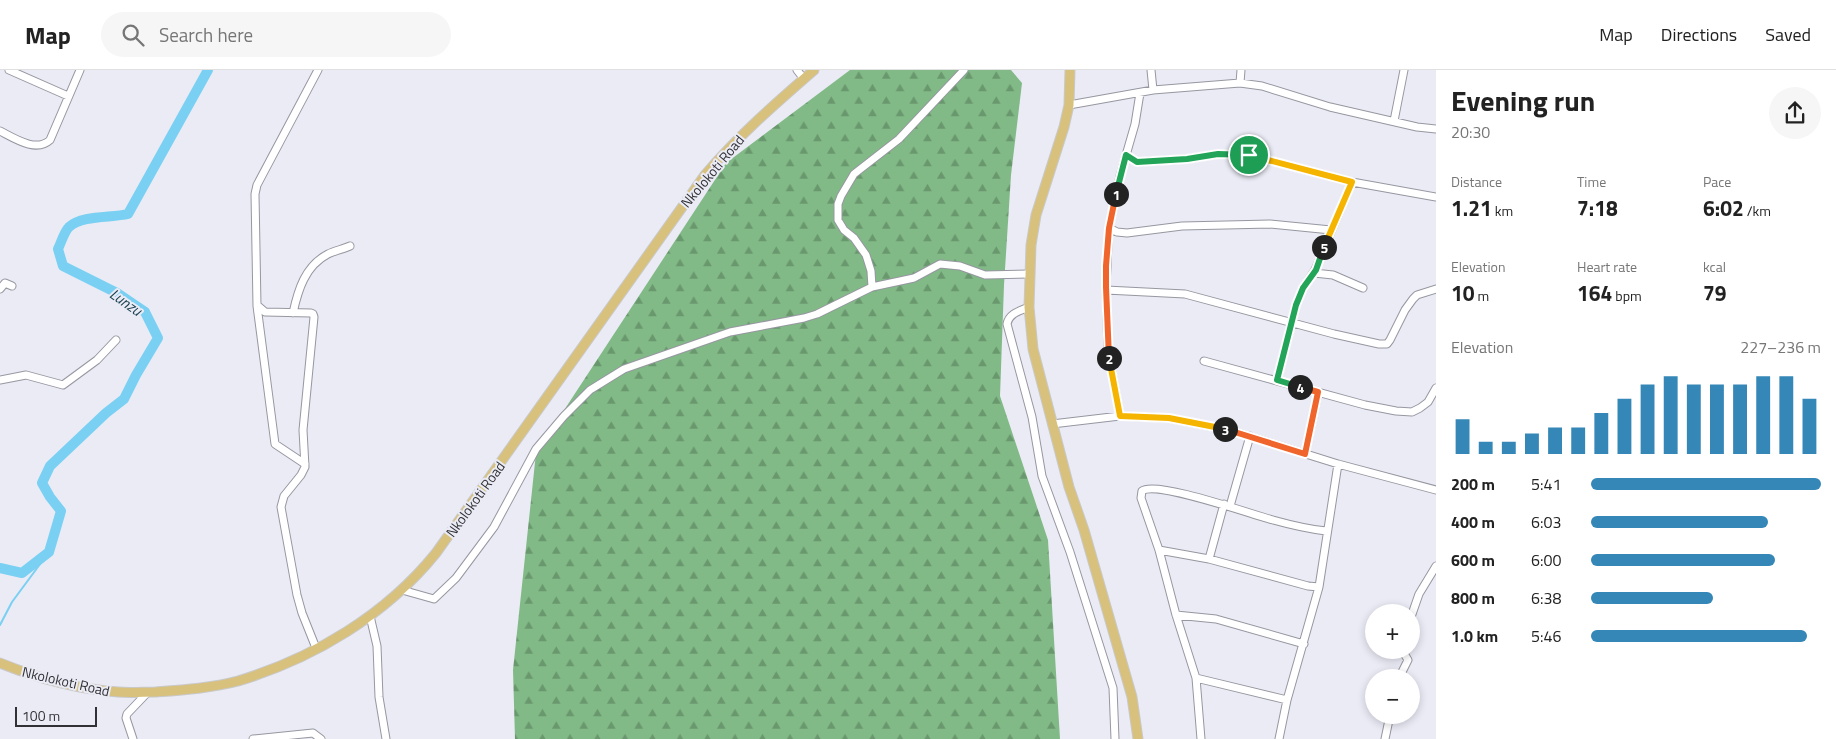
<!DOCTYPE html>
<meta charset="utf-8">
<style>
:root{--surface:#fff;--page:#f6f6f6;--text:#222;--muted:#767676;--line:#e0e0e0;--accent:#3487b7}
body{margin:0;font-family:"Titillium Web",sans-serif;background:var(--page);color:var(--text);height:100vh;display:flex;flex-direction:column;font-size:19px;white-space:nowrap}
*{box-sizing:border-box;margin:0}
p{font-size:16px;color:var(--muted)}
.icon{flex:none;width:28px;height:28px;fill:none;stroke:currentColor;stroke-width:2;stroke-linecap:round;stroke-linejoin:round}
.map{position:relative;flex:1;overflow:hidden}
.sheet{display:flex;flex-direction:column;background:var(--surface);width:400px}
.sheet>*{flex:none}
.controls{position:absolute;left:1365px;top:534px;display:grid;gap:10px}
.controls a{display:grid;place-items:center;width:55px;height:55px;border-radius:50%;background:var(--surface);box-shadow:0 2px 8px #0003;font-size:25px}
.scale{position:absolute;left:15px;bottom:12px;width:82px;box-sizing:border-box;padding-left:5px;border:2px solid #313135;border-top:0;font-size:14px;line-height:18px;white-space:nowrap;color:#313135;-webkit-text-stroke:4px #eaebf5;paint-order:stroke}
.pin{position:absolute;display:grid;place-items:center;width:42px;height:42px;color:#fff;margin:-21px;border:2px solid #fff;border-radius:50%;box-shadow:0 1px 5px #0007}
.km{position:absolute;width:25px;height:25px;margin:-12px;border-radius:50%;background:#222;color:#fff;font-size:14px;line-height:25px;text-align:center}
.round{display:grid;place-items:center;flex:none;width:52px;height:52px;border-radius:26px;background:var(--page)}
.summary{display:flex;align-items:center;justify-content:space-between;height:85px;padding:0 15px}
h1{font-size:28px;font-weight:700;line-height:38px}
.figures{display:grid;grid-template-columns:repeat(3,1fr);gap:8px;height:85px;padding:5px 15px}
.figures div{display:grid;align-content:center}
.figures b{font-size:21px;font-weight:700}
.figures small{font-size:14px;font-weight:400}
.figures p{font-size:14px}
.chart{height:140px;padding:10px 15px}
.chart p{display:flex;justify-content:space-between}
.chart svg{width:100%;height:90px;margin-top:5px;stroke:var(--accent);stroke-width:6}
ul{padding:0 15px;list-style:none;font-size:16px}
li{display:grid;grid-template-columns:80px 60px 1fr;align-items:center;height:38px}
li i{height:12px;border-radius:6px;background:var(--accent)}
header{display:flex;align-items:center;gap:30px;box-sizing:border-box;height:70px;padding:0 25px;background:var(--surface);border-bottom:1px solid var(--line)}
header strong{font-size:24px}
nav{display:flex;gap:28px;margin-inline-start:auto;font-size:18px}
.search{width:350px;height:45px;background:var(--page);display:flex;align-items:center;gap:12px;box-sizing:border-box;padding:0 18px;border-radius:28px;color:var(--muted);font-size:19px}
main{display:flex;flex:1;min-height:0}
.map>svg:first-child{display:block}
.forest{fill:url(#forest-firs)}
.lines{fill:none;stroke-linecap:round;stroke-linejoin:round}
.stream{stroke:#7ad0f2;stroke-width:2}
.river{stroke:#7ad0f2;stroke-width:10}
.minor-casing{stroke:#9697a0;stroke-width:9}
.major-casing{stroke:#c9c9ca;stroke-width:11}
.minor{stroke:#fff;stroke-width:7}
.major{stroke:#d8c17c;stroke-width:9}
.split-1-casing{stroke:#fff;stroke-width:10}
.split-2-casing{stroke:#fff;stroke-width:10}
.split-3-casing{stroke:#fff;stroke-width:10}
.split-4-casing{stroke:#fff;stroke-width:10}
.split-5-casing{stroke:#fff;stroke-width:10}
.split-6-casing{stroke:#fff;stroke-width:10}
.split-1{stroke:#22a559;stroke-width:6}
.split-2{stroke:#f0652b;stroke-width:6}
.split-3{stroke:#f5b400;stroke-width:6}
.split-4{stroke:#f0652b;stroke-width:6}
.split-5{stroke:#22a559;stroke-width:6}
.split-6{stroke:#f5b400;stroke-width:6}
.labels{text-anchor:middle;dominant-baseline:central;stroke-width:4;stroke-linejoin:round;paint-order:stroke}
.street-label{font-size:14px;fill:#313135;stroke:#eaebf5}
.water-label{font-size:15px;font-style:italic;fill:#183f4d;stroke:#eaebf5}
</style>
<header>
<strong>Map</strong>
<div class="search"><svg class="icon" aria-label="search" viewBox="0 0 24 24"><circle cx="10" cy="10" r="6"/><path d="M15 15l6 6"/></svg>Search here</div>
<nav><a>Map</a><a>Directions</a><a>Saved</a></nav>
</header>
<main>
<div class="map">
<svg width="1436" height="669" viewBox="0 0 1436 669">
<defs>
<pattern id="forest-firs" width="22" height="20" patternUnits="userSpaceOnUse" patternTransform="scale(1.25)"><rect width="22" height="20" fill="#81ba86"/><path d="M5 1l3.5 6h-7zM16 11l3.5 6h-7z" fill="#6a986e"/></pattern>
</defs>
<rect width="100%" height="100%" fill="#eaebf5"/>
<path class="forest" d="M850 0H1011L1022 13 1011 105 1004 215 1000 326 1048 470 1060 669H515L513 600 536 383 726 93Z"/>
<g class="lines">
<path class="stream" d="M0 555 12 532 49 482"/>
<path class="river" d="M0 498 22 503 49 482 61 441 50 427 42 413 50 396 106 343 124 329 136 305 158 268 145 242 117 223 63 196 58 179C61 173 64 162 69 157 82 145 111 148 128 144L208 0"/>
<defs>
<path id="minor" d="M9 0 68 26
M797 0 804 9
M1151 0 1153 20
M1240 13 1241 0
M1069 35 1153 20 1240 13 1262 16 1330 37 1417 57 1436 59
M1394 51 1404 0
M0 61C14 68 36 83 50 70L80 0
M1126 85 1137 92 1187 89 1218 84 1249 85 1352 112 1315 200 1303 218 1296 235 1277 310
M1352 112 1436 127
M1109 158 1117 162 1127 163 1182 156 1270 154 1331 160
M1314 203 1333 205 1363 218
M872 217 914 208 940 194 960 196 985 205 1030 204
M0 219 5 213 12 216
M1106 220 1185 224 1334 264 1379 274H1387L1390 270 1405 240 1413 229 1417 225 1436 219
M258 236 265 242 311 243 313 244 314 247 303 360 305 397 301 405 284 426 281 437 297 525 302 543 316 578
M1029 237C1020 241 1009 243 1007 254L1032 347 1042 406 1070 482 1113 618 1115 669
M293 243C298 220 305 196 328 184 334 181 343 179 350 176
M1204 291 1365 335 1396 341 1412 342 1420 338 1428 332 1436 318
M0 310 26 305 63 315 97 290 116 270
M1120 346 1108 281 1106 217 1108 174 1109 158 1120 106 1135 54 1140 23
M1052 354 1120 346 1169 348 1229 360 1338 394 1436 420
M1305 384 1318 323
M305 394 275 374 257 236 255 124 257 115 318 0
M1230 436 1250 366
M1159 480 1209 489 1308 516 1319 517
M1209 489 1224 434
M402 520 434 529 456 508 494 457 536 379 564 346 590 320 624 299 730 262 804 248 817 244 872 217 871 201 866 185 854 168 844 160 838 150V134L841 126 854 104 899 69 964 0
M1176 545 1216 549 1304 574
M370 546 377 576 379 627 386 669
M1411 547 1419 524 1436 496
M1196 608 1287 630
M1399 608 1408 590 1402 580
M133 669 126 648 127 644 148 622
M253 669 313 663 321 669
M1201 669 1196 608 1176 545 1159 480 1141 428 1142 421C1156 410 1253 445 1273 450 1291 455 1308 459 1326 461
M1279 669 1287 630 1319 517 1338 394
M1385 669 1390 645"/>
<path id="major" d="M1070 0 1069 35 1064 57 1036 145 1031 175 1029 237 1033 279 1069 417 1084 460 1132 627 1138 669
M0 593C37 608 78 619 118 622 130 623 143 622 155 622 182 620 212 618 238 611 314 588 386 545 436 483L705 105C738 66 776 33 814 0"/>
</defs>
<use href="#minor" class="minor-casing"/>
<use href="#major" class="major-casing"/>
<use href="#minor" class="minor"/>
<use href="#major" class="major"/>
</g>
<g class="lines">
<defs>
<path id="split-1" d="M1116 124 1126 85 1137 92 1187 89 1218 84 1249 85"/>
<path id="split-2" d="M1109 288 1106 217V196L1109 158 1116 124"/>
<path id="split-3" d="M1109 288 1120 346 1169 348 1225 359"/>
<path id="split-4" d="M1225 359 1305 384 1318 322 1300 317"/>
<path id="split-5" d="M1300 317 1277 310 1296 235 1303 218 1316 200 1324 177"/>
<path id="split-6" d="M1249 85 1352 112 1324 177"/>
</defs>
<use href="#split-1" class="split-1-casing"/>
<use href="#split-2" class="split-2-casing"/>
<use href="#split-3" class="split-3-casing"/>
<use href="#split-4" class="split-4-casing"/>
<use href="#split-5" class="split-5-casing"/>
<use href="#split-6" class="split-6-casing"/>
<use href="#split-1" class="split-1"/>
<use href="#split-2" class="split-2"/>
<use href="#split-3" class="split-3"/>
<use href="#split-4" class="split-4"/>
<use href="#split-5" class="split-5"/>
<use href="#split-6" class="split-6"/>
</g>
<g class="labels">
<g class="street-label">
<text transform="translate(712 101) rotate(-50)">Nkolokoti Road</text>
<text transform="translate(475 429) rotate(-54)">Nkolokoti Road</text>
<text transform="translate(66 611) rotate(13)">Nkolokoti Road</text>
</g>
<g class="water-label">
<text transform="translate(126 232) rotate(35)">Lunzu</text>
</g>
</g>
</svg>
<div class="controls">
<a>+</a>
<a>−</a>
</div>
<div class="scale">100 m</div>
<div class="pin" style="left:1249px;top:85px;background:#1e9e55"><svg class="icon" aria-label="arrive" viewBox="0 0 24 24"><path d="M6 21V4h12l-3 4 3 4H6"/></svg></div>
<b class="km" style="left:1116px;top:124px">1</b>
<b class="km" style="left:1109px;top:288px">2</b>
<b class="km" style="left:1225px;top:359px">3</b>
<b class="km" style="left:1300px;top:317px">4</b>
<b class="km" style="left:1324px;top:177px">5</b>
</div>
<section class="sheet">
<div class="summary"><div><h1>Evening run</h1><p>20:30</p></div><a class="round"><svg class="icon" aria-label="share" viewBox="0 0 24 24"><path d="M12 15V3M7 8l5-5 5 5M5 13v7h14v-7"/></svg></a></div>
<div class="figures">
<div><p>Distance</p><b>1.21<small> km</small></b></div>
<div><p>Time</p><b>7:18</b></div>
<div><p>Pace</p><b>6:02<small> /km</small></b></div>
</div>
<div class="figures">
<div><p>Elevation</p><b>10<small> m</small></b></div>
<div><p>Heart rate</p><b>164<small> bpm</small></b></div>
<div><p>kcal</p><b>79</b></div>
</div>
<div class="chart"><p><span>Elevation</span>227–236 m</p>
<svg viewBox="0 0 160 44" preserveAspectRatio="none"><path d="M5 44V27M15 44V38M25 44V38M35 44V34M45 44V31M55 44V31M65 44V24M75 44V17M85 44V10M95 44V6M105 44V10M115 44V10M125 44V10M135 44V6M145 44V6M155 44V17"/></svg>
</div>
<ul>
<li><b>200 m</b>5:41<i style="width:100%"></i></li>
<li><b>400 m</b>6:03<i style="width:77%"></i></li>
<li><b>600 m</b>6:00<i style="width:80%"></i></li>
<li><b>800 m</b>6:38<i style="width:53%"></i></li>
<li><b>1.0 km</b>5:46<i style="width:94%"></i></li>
</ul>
</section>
</main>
